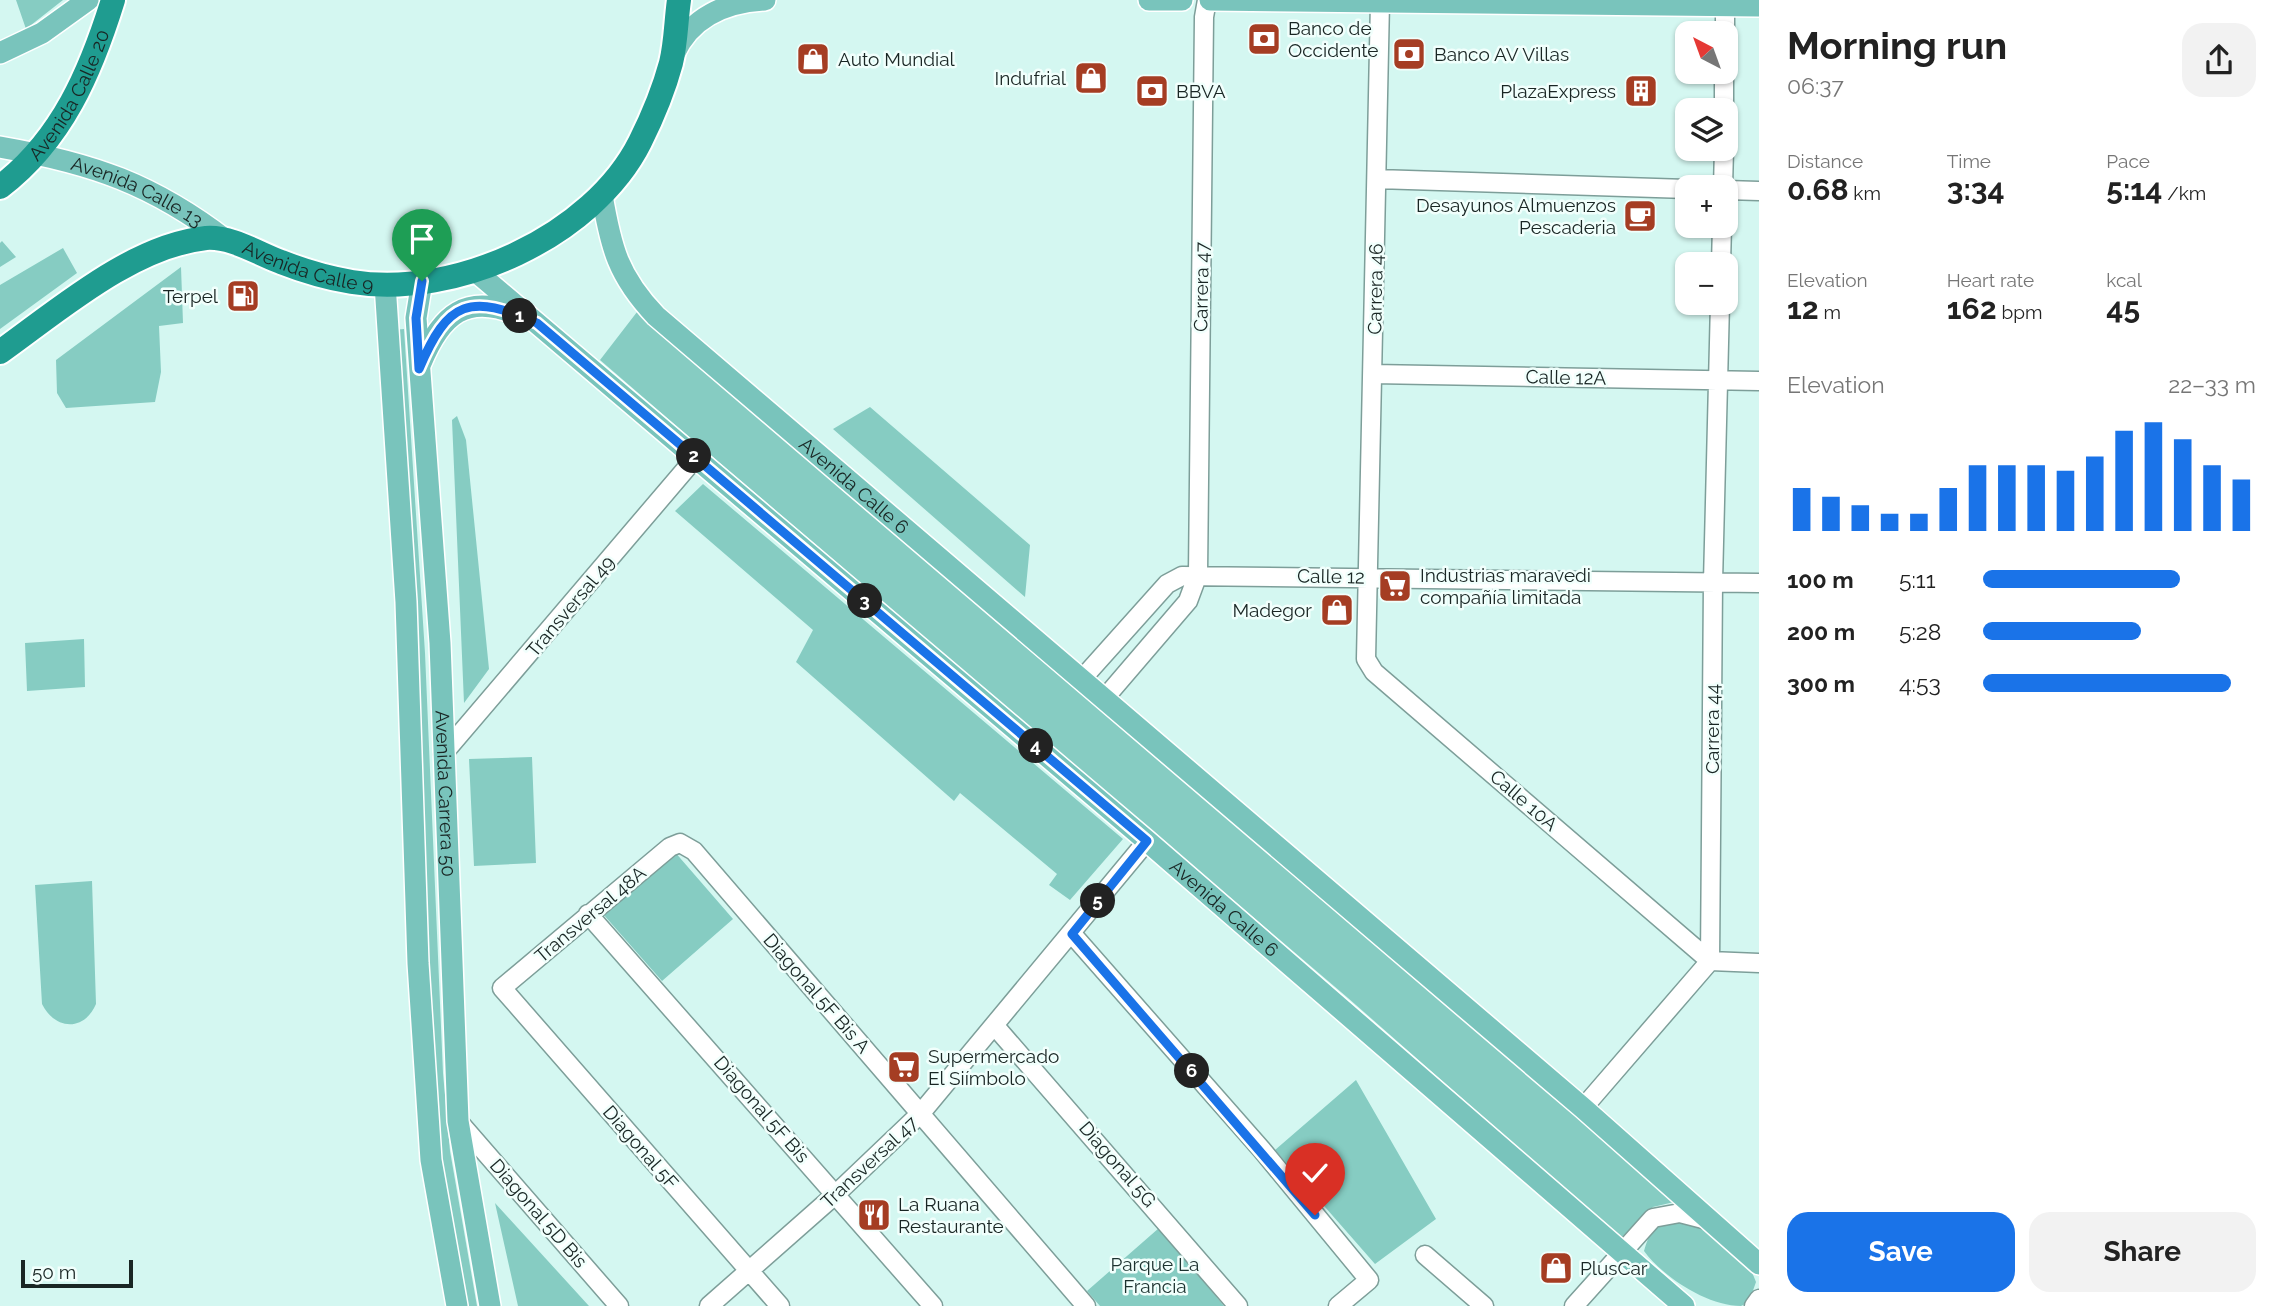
<!DOCTYPE html>
<meta charset="utf-8">
<style>
:root{--surface:#fff;--page:#f2f2f2;--text:#222;--muted:#767676;--accent:#1a73e8}
body{margin:0;font-family:Raleway,sans-serif;background:var(--page);color:var(--text);height:100vh;display:flex;flex-direction:column;font-size:26px;white-space:nowrap}
*{box-sizing:border-box;margin:0}
p{font-size:23px;color:var(--muted)}
.icon{flex:none;width:38px;height:38px;fill:none;stroke:currentColor;stroke-width:2;stroke-linecap:round;stroke-linejoin:round}
.map{position:relative;flex:1;overflow:hidden}
.side{display:flex;flex-direction:column;background:var(--surface);width:525px}
.side>*{flex:none}
.needle{width:46px;rotate:319deg}
.fabs{position:absolute;left:1675px;top:21px;display:grid;gap:14px}
.fabs a{display:grid;place-items:center;width:63px;height:63px;border-radius:14px;background:var(--surface);box-shadow:0 2px 5px #0004;font-size:35px}
.scale{position:absolute;left:21px;bottom:18px;width:112px;box-sizing:border-box;padding-left:7px;border:4px solid #192624;border-top:0;font-size:19px;line-height:24px;white-space:nowrap;color:#192624;-webkit-text-stroke:5px #f1fffc;paint-order:stroke}
.pin{position:absolute;display:grid;place-items:center;width:60px;height:60px;color:#fff;margin:-72px -30px;border-radius:50% 50% 50% 0;rotate:-45deg;box-shadow:0 0 7px #0007}
.pin .icon{rotate:45deg}
.km{position:absolute;width:35px;height:35px;margin:-18px;border-radius:50%;background:#222;color:#fff;font-size:19px;line-height:35px;text-align:center}
.round{display:grid;place-items:center;flex:none;width:74px;height:74px;border-radius:21px;background:var(--page)}
.overview{display:flex;align-items:center;justify-content:space-between;height:119px;padding:0 28px}
h1{font-size:38px;font-weight:700;line-height:52px}
.figures{display:grid;grid-template-columns:repeat(3,1fr);gap:10px;height:119px;padding:7px 28px}
.figures div{display:grid;align-content:center}
.figures b{font-size:30px;font-weight:700}
.figures small{font-size:19px;font-weight:400}
.figures p{font-size:19px}
.chart{height:196px;padding:14px 28px}
.chart p{display:flex;justify-content:space-between}
.chart svg{width:100%;height:126px;margin-top:7px;stroke:var(--accent);stroke-width:6}
.button{display:flex;gap:14px;margin-top:auto;padding:14px 28px}
.button a{flex:1;height:80px;border-radius:21px;background:var(--accent);color:#fff;font-size:28px;font-weight:700;line-height:80px;text-align:center}
.button a+a{background:var(--page);color:var(--text)}
ul{padding:0 28px;list-style:none;font-size:23px}
li{display:grid;grid-template-columns:112px 84px 1fr;align-items:center;height:52px}
li i{height:18px;border-radius:9px;background:var(--accent)}
main{display:flex;flex:1;min-height:0}
.map>svg:first-child{display:block}
.green{fill:#86ccc2}
.lines{fill:none;stroke-linecap:round;stroke-linejoin:round}
.minor-casing{stroke:#7d9e99;stroke-width:21}
.major-casing{stroke:#fff;stroke-width:24}
.highway-casing{stroke:#fff;stroke-width:28}
.minor{stroke:#fff;stroke-width:18}
.major{stroke:#79c4bc;stroke-width:21}
.highway{stroke:#1f9c90;stroke-width:24}
.route-casing{stroke:#fff;stroke-width:14}
.route{stroke:#1a73e8;stroke-width:9}
.labels{text-anchor:middle;dominant-baseline:central;stroke-width:5;stroke-linejoin:round;paint-order:stroke}
.poi-label{font-size:19px;fill:#192624;stroke:#f1fffc;text-anchor:start}
.street-label{font-size:19px;fill:#192624;stroke:#f1fffc}
.park-label{font-size:19px;fill:#1c322f;stroke:#f1fffc}
</style>
<main>
<div class="map">
<svg width="1759" height="1306" viewBox="0 0 1759 1306">
<rect width="100%" height="100%" fill="#d4f7f1"/>
<path class="green" d="M16 0H63L26 29Z
M2 241 16 257 0 267V243Z
M63 248 77 273 0 329V285Z
M181 267 183 323 159 326 161 372 155 402 66 408 57 393 56 360Z
M637 312 1022 644 1496 1045 1674 1202 1653 1207 1621 1238 1348 998 673 423 600 360Z
M404 329 425 653 443 1073 450 1151 477 1306H465L437 1153 394 330Z
M870 407 1030 545 1025 597 833 429Z
M457 416 466 440 489 669 464 703 452 420Z
M703 484 1123 839 1070 900 1049 885 1057 874 960 793 954 801 796 662 813 630 675 511Z
M84 639 85 687 27 691 25 643Z
M532 757 536 863 474 866 469 759Z
M674 851 733 919 662 981 603 914Z
M92 881 96 1004C84 1032 55 1030 42 1004L35 885Z
M1356 1080 1436 1219 1375 1264 1275 1150Z
M495 1203 589 1306H518Z
M1675 1218C1706 1228 1745 1250 1756 1282 1753 1290 1750 1303 1741 1306 1707 1306 1662 1276 1644 1251 1650 1230 1655 1225 1675 1218Z
M1159 1228 1224 1306H1100L1087 1291Z"/>
<g class="lines">
<defs>
<path id="minor" d="M1380 2 1366 659 1374 672 1710 961 1759 963
M1725 33V6
M1724 110V72
M1377 179 1687 189
M1723 187 1724 149
M1726 190 1759 191
M1721 264 1722 226
M1373 374 1759 381
M1081 680 1167 584 1182 576 1759 583
M1104 699 1188 601 1198 574 1204 17 1207 0
M443 754 696 457
M588 914 933 1306
M1072 934 1262 1150 1369 1280 1338 1306
M994 1025 1238 1306
M1583 1108 1710 961 1713 582 1720 303
M458 1121 619 1306
M1425 1255 1484 1306
M709 1306 836 1194 921 1113 1147 841
M780 1306 502 988 670 847 680 843 694 851 1086 1306
M1574 1306 1653 1218 1680 1213 1711 1221
M1754 1306 1759 1299"/>
<g id="major">
<path d="M1149 0H1182"/>
<path d="M1210 0 1759 6"/>
<path d="M0 53 42 33 88 0"/>
<path d="M674 54C691 17 726 2 765 0"/>
<path id="s1" d="M0 147C92 163 153 184 227 241"/>
<path id="s2" d="M602 195C611 248 618 276 656 316L1583 1108 1759 1264"/>
<path id="s3" d="M474 270 1147 841 1684 1306"/>
<path id="s4" d="M422 281 416 318 440 643 458 1121 490 1306"/>
<path d="M385 284 406 602 418 963 431 1160 457 1306"/>
<path d="M421 363C441 315 466 292 519 315"/>
</g>
<g id="highway">
<path id="s5" d="M0 187C62 140 91 71 113 0"/>
<path id="s6" d="M0 352C59 310 132 246 206 238 231 236 259 254 281 262 304 271 328 278 352 282 455 299 593 236 640 142 652 118 664 89 671 63 676 43 676 21 679 0"/>
</g>
</defs>
<use href="#minor" class="minor-casing"/>
<use href="#major" class="major-casing"/>
<use href="#highway" class="highway-casing"/>
<use href="#minor" class="minor"/>
<use href="#major" class="major"/>
<use href="#highway" class="highway"/>
</g>
<g class="lines">
<defs>
<path id="route" d="M422 281 416 318 419 369C448 300 470 293 537 323L1147 841 1072 934 1315 1215"/>
</defs>
<use href="#route" class="route-casing"/>
<use href="#route" class="route"/>
</g>
<defs>
<symbol id="bank-square" viewBox="-11 -11 22 22"><rect x="-9" y="-9" width="18" height="18" rx="4" fill="#a53d23" stroke="#f1fffc"/><path d="M-6-4H6V4H-6ZM0-2.3a2.3 2.3 0 1 0 0 4.6a2.3 2.3 0 1 0 0-4.6Z" fill="#fff"/></symbol>
<symbol id="shop-square" viewBox="-11 -11 22 22"><rect x="-9" y="-9" width="18" height="18" rx="4" fill="#a53d23" stroke="#f1fffc"/><path d="M-5-2.5h2.3a2.7 3.5 0 0 1 5.4 0H5L5.5 6h-11ZM-1.5-2.5h3a1.5 2.3 0 0 0-3 0Z" fill="#fff"/></symbol>
<symbol id="building-square" viewBox="-11 -11 22 22"><rect x="-9" y="-9" width="18" height="18" rx="4" fill="#a53d23" stroke="#f1fffc"/><path d="M-4-6H4V6H1V3H-1V6H-4ZM-2.5-4.3h1.7v1.8h-1.7ZM.8-4.3h1.7v1.8H.8ZM-2.5-1h1.7V.8h-1.7ZM.8-1h1.7V.8H.8Z" fill="#fff"/></symbol>
<symbol id="cafe-square" viewBox="-11 -11 22 22"><rect x="-9" y="-9" width="18" height="18" rx="4" fill="#a53d23" stroke="#f1fffc"/><path d="M-5.5-4.5H6V0H3Q3 3.5 0 3.5H-2.5Q-5.5 3.5-5.5 0ZM3-3.2v2h1.7v-2ZM-6 4.5H4V6H-6Z" fill="#fff"/></symbol>
<symbol id="fuel-square" viewBox="-11 -11 22 22"><rect x="-9" y="-9" width="18" height="18" rx="4" fill="#a53d23" stroke="#f1fffc"/><path d="M-5.5-6h7V0h2V4h1.3V-2.5L3-4.5l.8-.8L6-3V5H2.5V1h-1V6h-7ZM-4.2-4.7v3.2H.2V-4.7Z" fill="#fff"/></symbol>
<symbol id="supermarket-square" viewBox="-11 -11 22 22"><rect x="-9" y="-9" width="18" height="18" rx="4" fill="#a53d23" stroke="#f1fffc"/><path d="M-6-5.5h2.5l.6 2H6L4.5 2H-2.5L-4.4-4H-6ZM-1.5 3.2a1.3 1.3 0 1 0 .1 0ZM3 3.2a1.3 1.3 0 1 0 .1 0Z" fill="#fff"/></symbol>
<symbol id="restaurant-square" viewBox="-11 -11 22 22"><rect x="-9" y="-9" width="18" height="18" rx="4" fill="#a53d23" stroke="#f1fffc"/><path d="M-5-6h1v4h1v-4h1v4h1v-4h1v5L-1.5 .5V6h-2V.5L-5-1ZM5-6V6H3V1.5H1.5Q1.5-4 5-6Z" fill="#fff"/></symbol>
</defs>
<g fill-rule="evenodd">
<use href="#bank-square" x="1245" y="20" width="38" height="38"/>
<use href="#bank-square" x="1390" y="35" width="38" height="38"/>
<use href="#shop-square" x="794" y="40" width="38" height="38"/>
<use href="#shop-square" x="1072" y="59" width="38" height="38"/>
<use href="#bank-square" x="1133" y="72" width="38" height="38"/>
<use href="#building-square" x="1622" y="72" width="38" height="38"/>
<use href="#cafe-square" x="1621" y="197" width="38" height="38"/>
<use href="#fuel-square" x="224" y="277" width="38" height="38"/>
<use href="#supermarket-square" x="1376" y="567" width="38" height="38"/>
<use href="#shop-square" x="1318" y="591" width="38" height="38"/>
<use href="#supermarket-square" x="885" y="1048" width="38" height="38"/>
<use href="#restaurant-square" x="855" y="1196" width="38" height="38"/>
<use href="#shop-square" x="1537" y="1249" width="38" height="38"/>
</g>
<g class="labels">
<g class="poi-label">
<text x="1288" y="28">Banco de<tspan x="1288" dy="22">Occidente</tspan></text>
<text x="1434" y="54">Banco AV Villas</text>
<text x="838" y="59">Auto Mundial</text>
<text x="1066" y="78" text-anchor="end">Indufrial</text>
<text x="1176" y="91">BBVA</text>
<text x="1616" y="91" text-anchor="end">PlazaExpress</text>
<text x="1616" y="205" text-anchor="end">Desayunos Almuenzos<tspan x="1616" dy="22">Pescaderia</tspan></text>
<text x="218" y="296" text-anchor="end">Terpel</text>
<text x="1420" y="575">Industrias maravedi<tspan x="1420" dy="22">compañía limitada</tspan></text>
<text x="1312" y="610" text-anchor="end">Madegor</text>
<text x="928" y="1056">Supermercado<tspan x="928" dy="22">El Siímbolo</tspan></text>
<text x="898" y="1204">La Ruana<tspan x="898" dy="22">Restaurante</tspan></text>
<text x="1580" y="1268">PlusCar</text>
</g>
<g class="street-label">
<text stroke="none"><textPath href="#s5" startOffset="117">Avenida Calle 20</textPath></text>
<text stroke="none"><textPath href="#s1" startOffset="145">Avenida Calle 13</textPath></text>
<text stroke="none"><textPath href="#s6" startOffset="345">Avenida Calle 9</textPath></text>
<text transform="translate(1201 287) rotate(-89)">Carrera 47</text>
<text transform="translate(1375 289) rotate(-89)">Carrera 46</text>
<text transform="translate(1566 377) rotate(1)">Calle 12A</text>
<text stroke="none"><textPath href="#s2" startOffset="396">Avenida Calle 6</textPath></text>
<text transform="translate(1331 576) rotate(1)">Calle 12</text>
<text transform="translate(570 606) rotate(-50)">Transversal 49</text>
<text transform="translate(1712 729) rotate(-90)">Carrera 44</text>
<text stroke="none"><textPath href="#s4" startOffset="514">Avenida Carrera 50</textPath></text>
<text transform="translate(1524 800) rotate(41)">Calle 10A</text>
<text stroke="none"><textPath href="#s3" startOffset="985">Avenida Calle 6</textPath></text>
<text transform="translate(590 914) rotate(-40)">Transversal 48A</text>
<text transform="translate(817 993) rotate(49)">Diagonal 5F Bis A</text>
<text transform="translate(762 1109) rotate(49)">Diagonal 5F Bis</text>
<text transform="translate(641 1147) rotate(49)">Diagonal 5F</text>
<text transform="translate(869 1162) rotate(-43)">Transversal 47</text>
<text transform="translate(1118 1164) rotate(49)">Diagonal 5G</text>
<text transform="translate(539 1213) rotate(49)">Diagonal 5D Bis</text>
</g>
<g class="park-label">
<text x="1155" y="1264">Parque La<tspan x="1155" dy="22">Francia</tspan></text>
</g>
</g>
</svg>
<div class="fabs">
<a><svg class="needle" viewBox="-14 -14 28 28"><path d="M0-13l5 13h-10z" fill="#e53935"/><path d="M0 13l5-13h-10z" fill="#767676"/></svg></a>
<a><svg class="icon" aria-label="layers" viewBox="0 0 24 24"><path d="M12 4l9 5-9 5-9-5zM3 14l9 5 9-5"/></svg></a>
<a>+</a>
<a>−</a>
</div>
<div class="scale">50 m</div>
<div class="pin" style="left:422px;top:281px;background:#1e9e55"><svg class="icon" aria-label="arrive" viewBox="0 0 24 24"><path d="M6 21V4h12l-3 4 3 4H6"/></svg></div>
<div class="pin" style="left:1315px;top:1215px;background:#d93025"><svg class="icon" aria-label="check" viewBox="0 0 24 24"><path d="M5 12l5 5 9-10"/></svg></div>
<b class="km" style="left:520px;top:316px">1</b>
<b class="km" style="left:694px;top:456px">2</b>
<b class="km" style="left:865px;top:601px">3</b>
<b class="km" style="left:1036px;top:746px">4</b>
<b class="km" style="left:1098px;top:901px">5</b>
<b class="km" style="left:1192px;top:1071px">6</b>
</div>
<section class="side">
<div class="overview"><div><h1>Morning run</h1><p>06:37</p></div><a class="round"><svg class="icon" aria-label="share" viewBox="0 0 24 24"><path d="M12 15V3M7 8l5-5 5 5M5 13v7h14v-7"/></svg></a></div>
<div class="figures">
<div><p>Distance</p><b>0.68<small> km</small></b></div>
<div><p>Time</p><b>3:34</b></div>
<div><p>Pace</p><b>5:14<small> /km</small></b></div>
</div>
<div class="figures">
<div><p>Elevation</p><b>12<small> m</small></b></div>
<div><p>Heart rate</p><b>162<small> bpm</small></b></div>
<div><p>kcal</p><b>45</b></div>
</div>
<div class="chart"><p><span>Elevation</span>22–33 m</p>
<svg viewBox="0 0 160 44" preserveAspectRatio="none"><path d="M5 44V29M15 44V32M25 44V35M35 44V38M45 44V38M55 44V29M65 44V21M75 44V21M85 44V21M95 44V23M105 44V18M115 44V9M125 44V6M135 44V12M145 44V21M155 44V26"/></svg>
</div>
<ul>
<li><b>100 m</b>5:11<i style="width:72%"></i></li>
<li><b>200 m</b>5:28<i style="width:58%"></i></li>
<li><b>300 m</b>4:53<i style="width:91%"></i></li>
</ul>
<div class="button"><a>Save</a><a>Share</a></div>
</section>
</main>
